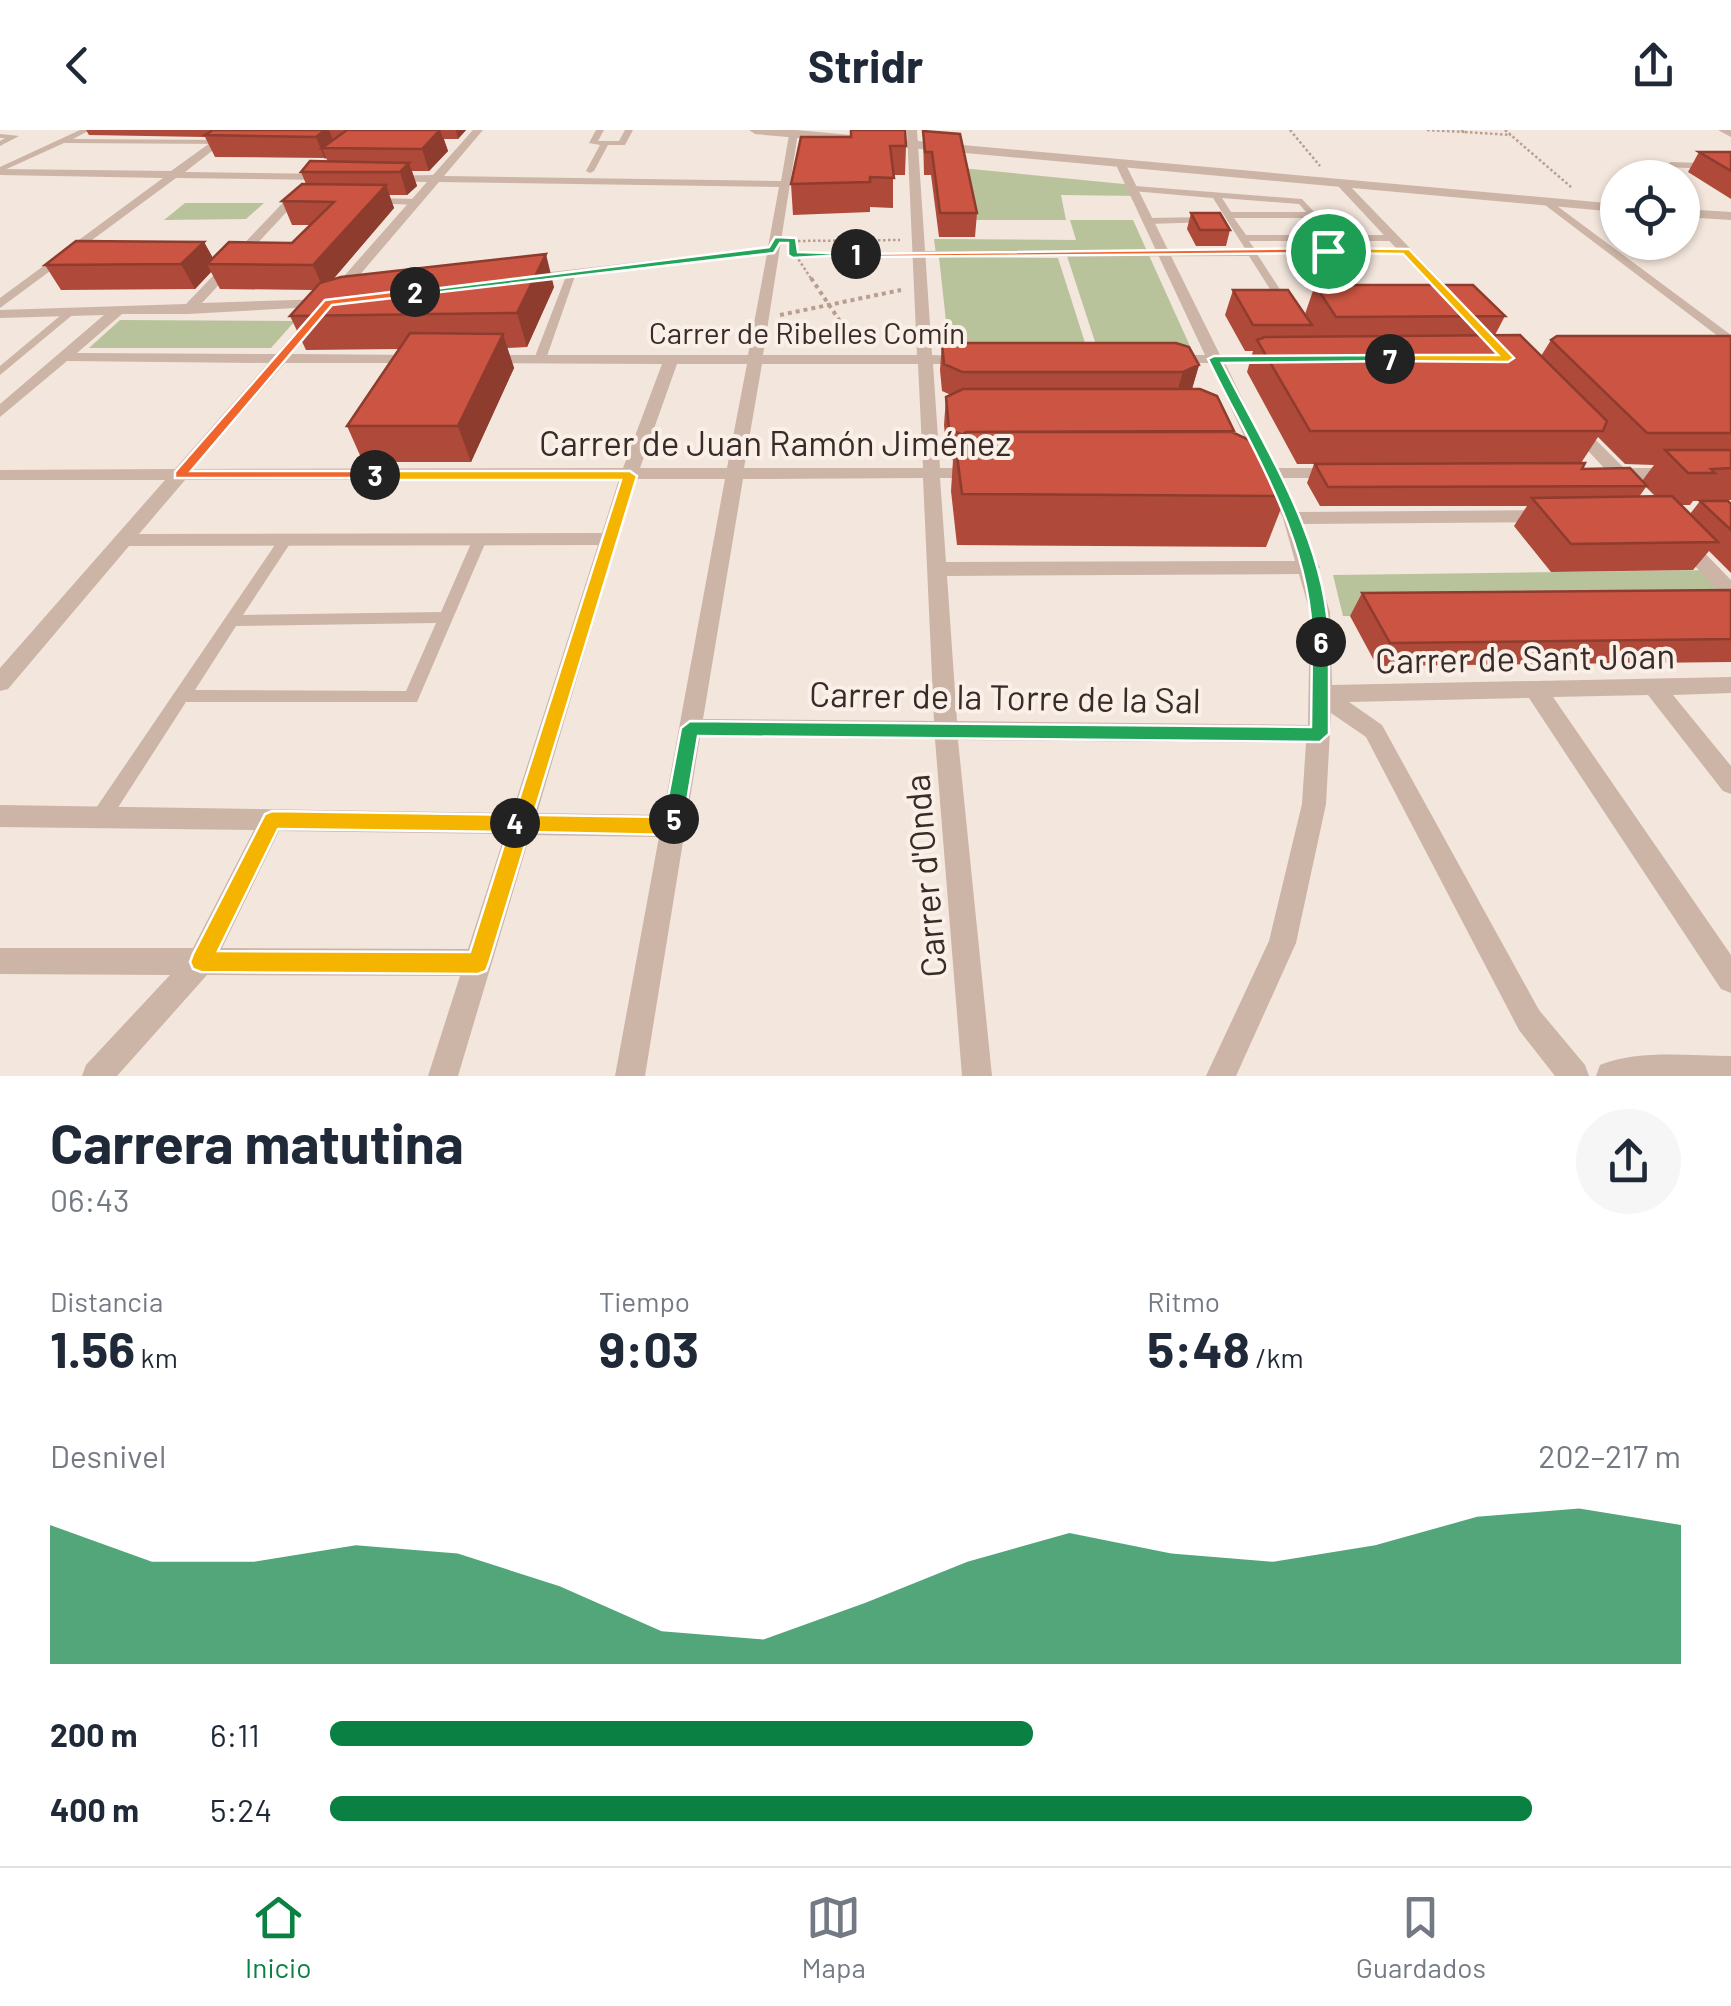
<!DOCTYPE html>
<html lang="es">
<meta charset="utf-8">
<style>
:root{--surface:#fff;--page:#f6f6f7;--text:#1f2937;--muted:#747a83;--line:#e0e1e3;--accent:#0b8043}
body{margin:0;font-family:Barlow,sans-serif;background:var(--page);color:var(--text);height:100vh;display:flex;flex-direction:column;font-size:38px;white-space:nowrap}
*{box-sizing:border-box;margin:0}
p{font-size:32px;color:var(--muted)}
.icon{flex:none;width:55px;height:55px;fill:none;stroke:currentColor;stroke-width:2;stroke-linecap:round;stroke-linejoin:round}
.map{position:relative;height:946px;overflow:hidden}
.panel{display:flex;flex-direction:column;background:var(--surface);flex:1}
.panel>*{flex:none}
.buttons{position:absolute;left:1600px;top:30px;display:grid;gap:20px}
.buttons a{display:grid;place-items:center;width:100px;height:100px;border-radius:50%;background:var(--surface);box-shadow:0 2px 8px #0004;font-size:50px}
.pin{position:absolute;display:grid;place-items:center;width:85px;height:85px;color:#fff;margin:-42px;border:5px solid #fff;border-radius:50%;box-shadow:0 2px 10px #0007}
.km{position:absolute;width:50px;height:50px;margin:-25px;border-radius:50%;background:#222;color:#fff;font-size:28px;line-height:50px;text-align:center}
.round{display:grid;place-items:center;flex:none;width:105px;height:105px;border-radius:52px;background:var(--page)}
.headline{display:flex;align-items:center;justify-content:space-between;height:170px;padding:0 50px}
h1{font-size:55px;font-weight:700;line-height:75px}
.figures{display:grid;grid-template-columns:repeat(3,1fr);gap:15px;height:170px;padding:10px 50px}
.figures div{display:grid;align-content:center}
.figures b{font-size:50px;font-weight:700}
.figures small{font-size:28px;font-weight:400}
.figures p{font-size:28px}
.chart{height:280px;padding:20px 50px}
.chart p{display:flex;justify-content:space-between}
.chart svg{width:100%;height:180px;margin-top:10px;fill:var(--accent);opacity:.7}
ul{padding:0 50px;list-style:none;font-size:32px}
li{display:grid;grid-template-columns:160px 120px 1fr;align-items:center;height:75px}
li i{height:25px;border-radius:12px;background:var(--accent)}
header{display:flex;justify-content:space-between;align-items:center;height:130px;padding:0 50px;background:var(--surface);font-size:45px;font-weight:700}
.menu{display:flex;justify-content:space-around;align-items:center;height:140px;border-top:2px solid var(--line);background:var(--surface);font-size:28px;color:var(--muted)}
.menu a{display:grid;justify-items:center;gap:5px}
.menu .on{color:var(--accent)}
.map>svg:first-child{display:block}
.green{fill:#b9c39b}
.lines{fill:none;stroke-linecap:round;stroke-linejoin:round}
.path-far1{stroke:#b89e91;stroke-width:2.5;stroke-dasharray:2.5 2.5;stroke-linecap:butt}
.path{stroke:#b89e91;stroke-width:4;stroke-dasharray:4 4;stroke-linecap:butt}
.pedestrian{fill:#ccb4a7;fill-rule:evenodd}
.minor{fill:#ccb4a7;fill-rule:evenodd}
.tertiary{fill:#ccb4a7;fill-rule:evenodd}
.wall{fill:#af4939;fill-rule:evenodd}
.shaded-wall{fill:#8e3c2e}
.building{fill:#cb5542;stroke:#8e3c2e;stroke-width:2.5}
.split-1{fill:#f0652b;stroke:#fff;stroke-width:2.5}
.split-2{fill:#22a559;stroke:#fff;stroke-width:2.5}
.split-3{fill:#f0652b;stroke:#fff;stroke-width:2.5}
.split-4{fill:#f5b400;stroke:#fff;stroke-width:2.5}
.split-5{fill:#f5b400;stroke:#fff;stroke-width:2.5;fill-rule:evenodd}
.split-6{fill:#22a559;stroke:#fff;stroke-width:2.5}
.split-7{fill:#22a559;stroke:#fff;stroke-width:2.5}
.split-8{fill:#f5b400;stroke:#fff;stroke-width:2.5}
.labels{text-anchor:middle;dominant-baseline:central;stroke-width:8;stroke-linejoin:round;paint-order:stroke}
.far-street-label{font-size:30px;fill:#382b28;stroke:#faf0e8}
.street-label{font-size:35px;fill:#382b28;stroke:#faf0e8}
</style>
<header><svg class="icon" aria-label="back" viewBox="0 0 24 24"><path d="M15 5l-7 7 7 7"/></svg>Stridr<svg class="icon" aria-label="share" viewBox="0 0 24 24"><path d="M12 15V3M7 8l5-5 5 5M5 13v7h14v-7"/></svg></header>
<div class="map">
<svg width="1731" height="946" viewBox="0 0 1731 946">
<rect width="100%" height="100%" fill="#f3e6dc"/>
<path class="green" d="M961 38 1134 55 1139 66 1061 65 1066 90H971Z
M185 73H264L246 89 164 90Z
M1070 90H1133L1194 225 1099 224 1067 126 936 125 934 109 1076 110Z
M939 127 1058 128 1088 222 949 219Z
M120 190 295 191 271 218H89Z
M1710 440 1731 462 1409 486H1343L1333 445Z"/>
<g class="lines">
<path class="path-far1" d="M1290 0 1320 36
M1427 0 1465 2 1461 0
M1505 0 1571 57
M1465 2 1511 5
M793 111 900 110
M793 121 812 150
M793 125 900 124"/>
<path class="path" d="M811 148 856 215
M780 185 901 160"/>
<path class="pedestrian" d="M80 0H90L73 9 226 10 230 12 226 14 64 13 0 42V37Z
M596 0H604L598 11H619L625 0H633L625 15H608L594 41 590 43 586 41 600 15 589 13Z
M0 4 19 6 0 16V11L5 8H0Z
M1135 56 1302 69 1317 85 1313 88H1234L1246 105H1393L1398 108 1393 111H1249L1254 118H1406L1411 121 1406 124H1257L1290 175 1285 178 1280 175 1249 126 919 127 914 124 919 121 1246 120 1213 68 1132 61 1131 59ZM1222 68 1299 74 1306 82H1231Z
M374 68 416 69 420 72 416 75 371 73V69Z
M1209 87 1213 90 1212 92 1148 94 1144 91 1148 88Z
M568 141 576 143 546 229 544 231H536L534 229Z
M67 180 76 182 0 245V236Z
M286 404 293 409 243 485 441 482 473 409 480 404 485 406 487 409 417 572H186L108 693 101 695 94 693 92 687 94 681 281 406ZM436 493 406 561 195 560 236 496Z"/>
<path class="minor" d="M228 0H239L185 42 328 44 333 47 328 50 176 48 0 178V168L163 48 0 45V39L171 41Z
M473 0H483L444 46 781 51 789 5 798 3 763 225H917L907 0H917L932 225 964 226 971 230 964 234H933L940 338H978L987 343 978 348H940L946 432 1295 431 1283 388 1264 348H1247L1238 343 1241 339 1259 338 1210 233H1168L1161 229 1168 225H1205L1116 35 1125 33 1220 225H1274L1281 229 1274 233H1225L1276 338H1338L1347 343 1338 348H1281L1298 382 1545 380 1554 386 1545 392 1303 394 1315 432 1320 437 1317 441 1330 482 1332 555 1731 547V563L1673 565 1731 636V664L1723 661 1648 565 1553 567 1731 825V863L1721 859 1529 568 1349 572 1382 595 1539 880 1585 935 1589 946H1555L1519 900 1366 607 1331 583 1326 674 1296 813 1236 946H1206L1269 811 1302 674 1306 613 958 610 992 946H962L935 609 700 607 645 946H615L659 707 530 705 458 946H428L460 846 207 845 117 946H82L86 935 170 845 0 844V818H193L254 700 0 697V675L512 683 598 415 129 416 8 559 0 561V538L165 350H0V340L175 339 268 233 67 231 0 287V274L104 185 0 188V180L186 174 298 57H306V61L202 173 328 169 335 173 333 176 188 184H122L77 223 276 224 311 184 316 183 323 187 292 224 419 225 426 229 419 233H285L194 339 623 338 662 234 483 233 476 229 483 225H748L767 124 525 153 518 149 525 145 768 117 779 57 439 52 340 168H330V162L427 52 387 51 383 50V46L433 45ZM677 234H747L727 338H640ZM762 234H918L923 338H744ZM923 348 934 591 703 589 743 349ZM619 349 602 403 139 404 185 350ZM636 349H725L663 685 537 683ZM1299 444 1310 482 1308 595 957 591 947 446ZM279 701 505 704 468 819 222 818Z
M1718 0H1731V7Z
M1671 32 1731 34V40L1667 37 1666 35Z
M1338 52H1346L1462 172V178H1452L1338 56Z
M1549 70 1731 205V216L1545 75 1543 73Z
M1574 292 1580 294 1624 338H1673L1682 343C1666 354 1641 345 1623 353L1601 348 1598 344 1605 339 1566 297Z
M1684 407 1691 409 1731 450V469L1724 467 1677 417 1675 413Z
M1731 926V946H1596L1600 935C1639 919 1690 926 1731 926Z"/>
<path class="tertiary" d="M749 0H796L1618 74V82L755 4Z
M1682 79 1731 82V90L1682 87Z"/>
</g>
<path class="wall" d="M86 0H466L458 9H444L448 21 429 41H412L417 56 407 65H389L394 78 333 149 554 157 527 217 507 218 514 238 471 332H363L347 296 399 219 306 220 290 186 314 160 220 159 211 142 195 159 61 160 45 135 204 112 213 128 292 113 311 95H292L282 71 306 54 301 42 328 32 326 28 215 27 205 7 89 5Z
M923 1 977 83 975 107H939L931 45H924Z
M801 7 906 16 905 45H893V78L870 77V82L793 85 791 54Z
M1699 22H1731V69L1688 42Z
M1191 83 1230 100 1226 116H1196L1187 99Z
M1315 155 1505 186 1495 205 1541 226 1551 210 1731 206V370L1693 371 1690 375H1681L1690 384 1700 371 1731 374V443L1709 421 1693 440 1551 442 1514 396 1527 376H1320L1307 353 1314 334H1297L1247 242 1253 221H1245L1225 185 1233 160 1305 184ZM1598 307 1625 334 1654 335 1642 351 1582 339 1581 333ZM1646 357 1656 367H1639Z
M942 213 1199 235 1192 259 1234 303 1286 366 1266 417 957 415 951 361 953 330 947 327 944 295 946 267 951 265 942 261 940 240Z
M1731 460V532L1377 536 1350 486 1362 463Z"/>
<path class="shaded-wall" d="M325 0H329L336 18H322L326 28 325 29 316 7Z
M440 0 448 21 429 41 422 19Z
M456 0H466L458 9Z
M409 33 417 56 407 65 400 42Z
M386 55 394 78 324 160 313 135Z
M204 112 216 134H207L211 142 195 159 181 134Z
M546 124 554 157 527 217 517 183Z
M503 204 514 238 471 332 458 296Z
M1199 235 1191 262 1175 269 1183 242Z"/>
<path class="building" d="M213 0H325L316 7 205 5Z
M347 0H440L422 19 322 18Z
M851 0H905L906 16H890L894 48 870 47V52L791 54 801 7H851Z
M923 1 960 4 977 83H940L932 22H925Z
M1699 22H1731V41Z
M310 31 409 33 400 42H301Z
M302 54 386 55 313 135 207 134 229 112 292 113 334 72 282 71Z
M1191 83H1220L1230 100H1200Z
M76 111 204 112 181 134 45 135Z
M546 124 517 183 290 186 320 153 341 147Z
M1315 155H1473L1505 186 1336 187Z
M1233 160H1288L1312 195H1253Z
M410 203 503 204 458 296H347Z
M1520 205 1607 291 1603 301H1310L1257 210 1265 207Z
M1557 206H1731V303H1647L1551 210Z
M942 213H1176L1189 217 1199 235 1183 242H962L944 234Z
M963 259H1200L1217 266 1234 301 966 302 963 305 949 299 946 267Z
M966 302H1232L1260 315 1286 366 962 364 955 310Z
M1665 320H1731V338L1711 339 1715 343H1688Z
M1585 333 1582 339 1630 338 1647 356 1328 357 1315 334Z
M1672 366 1718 412 1571 414 1532 368Z
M1700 371H1728L1731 374V400Z
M1731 460V509L1390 513 1362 463Z"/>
<path class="split-1" d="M1328 118 1332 123 856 127 851 124Z"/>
<path class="split-2" d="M775 107 796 108 798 122 861 124 793 128 788 125V113H780L774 123 415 165 409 162 769 117Z"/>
<path class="split-3" d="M415 159 419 165 332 175 191 341H375L380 342V348H175V342L325 170Z"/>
<path class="split-4" d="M630 341 637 346 531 693 528 699 515 702 505 693 514 685 621 350H375L368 345 375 341Z"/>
<path class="split-5" d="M272 681 665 687 674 681 684 689 680 702 673 705 529 702 489 833 486 841 478 844 201 842 193 839 190 832 193 824 265 684ZM278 699 508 702 470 822 218 821Z"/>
<path class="split-6" d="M1321 506 1329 512V604L1320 612 698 606 684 689 674 698 664 689 681 598 690 591 1311 597 1312 512Z"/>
<path class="split-7" d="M1390 225 1395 231 1222 233C1266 320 1327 412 1329 512L1321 518 1312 512C1312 411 1251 318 1208 229L1214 226Z"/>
<path class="split-8" d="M1328 118 1409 119 1514 228 1508 232 1386 231 1390 225H1498L1403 124 1325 123Z"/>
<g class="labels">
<g class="far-street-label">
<text x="807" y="202">Carrer de Ribelles Comín</text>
</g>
<g class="street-label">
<text x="775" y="312">Carrer de Juan Ramón Jiménez</text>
<text transform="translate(1525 527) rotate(-1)">Carrer de Sant Joan</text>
<text transform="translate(1005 566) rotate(1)">Carrer de la Torre de la Sal</text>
<text transform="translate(924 746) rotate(-95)">Carrer d'Onda</text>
</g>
</g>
</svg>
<div class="buttons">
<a><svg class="icon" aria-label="locate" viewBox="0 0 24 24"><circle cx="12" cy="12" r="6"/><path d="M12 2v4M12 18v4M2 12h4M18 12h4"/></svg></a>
</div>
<div class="pin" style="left:1328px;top:121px;background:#1e9e55"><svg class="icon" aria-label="arrive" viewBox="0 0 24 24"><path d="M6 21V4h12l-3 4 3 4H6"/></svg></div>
<b class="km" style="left:856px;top:124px">1</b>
<b class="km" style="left:415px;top:162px">2</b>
<b class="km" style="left:375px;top:345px">3</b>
<b class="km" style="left:515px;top:693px">4</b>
<b class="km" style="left:674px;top:689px">5</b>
<b class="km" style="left:1321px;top:512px">6</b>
<b class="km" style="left:1390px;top:229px">7</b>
</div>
<section class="panel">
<div class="headline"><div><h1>Carrera matutina</h1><p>06:43</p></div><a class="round"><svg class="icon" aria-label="share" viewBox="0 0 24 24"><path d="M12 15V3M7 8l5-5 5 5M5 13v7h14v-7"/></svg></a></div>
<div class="figures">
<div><p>Distancia</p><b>1.56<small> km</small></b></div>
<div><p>Tiempo</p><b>9:03</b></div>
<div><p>Ritmo</p><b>5:48<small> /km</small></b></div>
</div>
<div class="chart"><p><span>Desnivel</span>202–217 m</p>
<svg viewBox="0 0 160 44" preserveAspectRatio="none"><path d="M0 44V10L10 19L20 19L30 15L40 17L50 25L60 36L70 38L80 29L90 19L100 12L110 17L120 19L130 15L140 8L150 6L160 10V44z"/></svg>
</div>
<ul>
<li><b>200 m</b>6:11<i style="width:52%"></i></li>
<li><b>400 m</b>5:24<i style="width:89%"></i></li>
</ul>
</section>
<nav class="menu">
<a class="on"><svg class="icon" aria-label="home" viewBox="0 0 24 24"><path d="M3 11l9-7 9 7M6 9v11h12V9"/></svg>Inicio</a>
<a><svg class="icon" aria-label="map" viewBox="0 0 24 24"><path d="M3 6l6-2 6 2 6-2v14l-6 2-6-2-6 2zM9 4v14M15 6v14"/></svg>Mapa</a>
<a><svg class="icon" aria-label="saved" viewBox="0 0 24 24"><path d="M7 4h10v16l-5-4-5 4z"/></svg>Guardados</a>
</nav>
